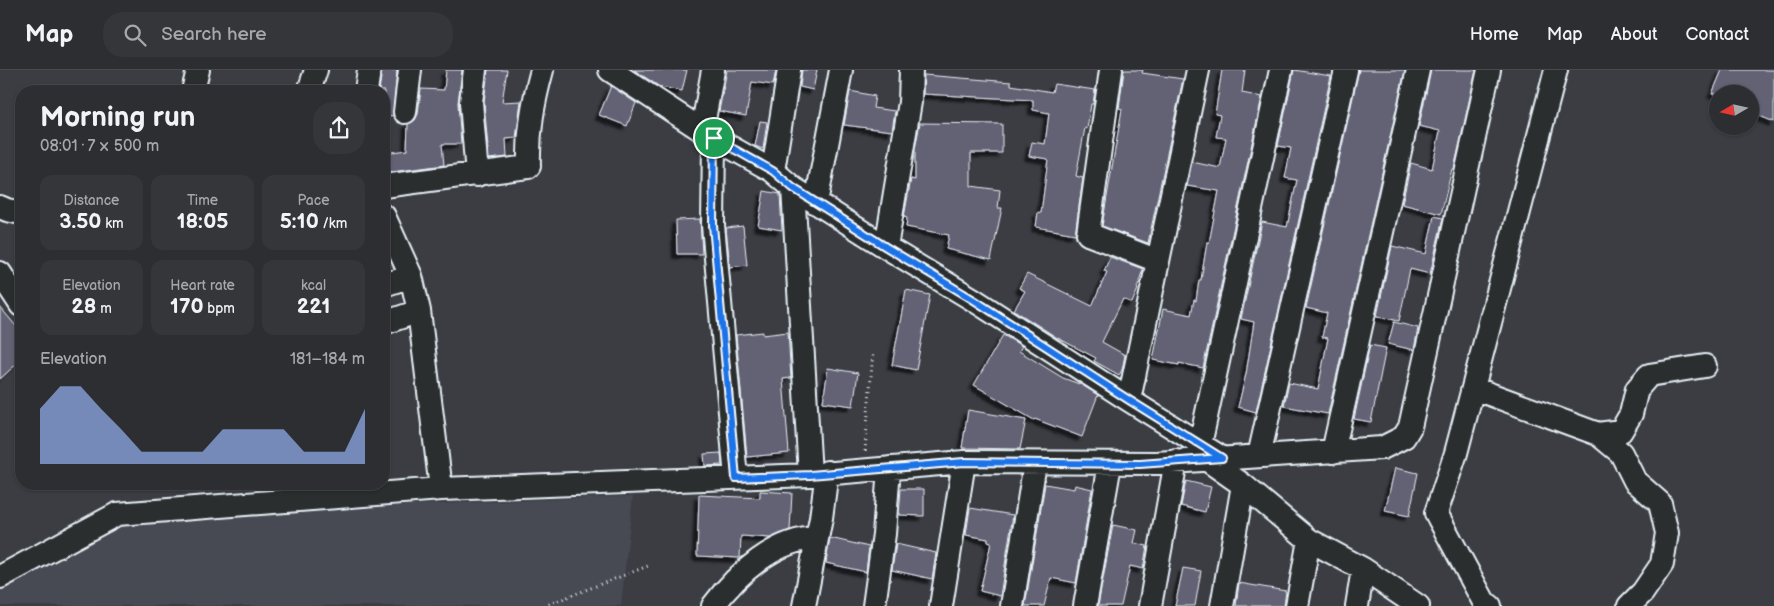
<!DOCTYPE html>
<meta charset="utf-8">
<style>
:root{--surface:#2c2e32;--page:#34363a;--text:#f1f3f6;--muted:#a6a8ac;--line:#484a4d;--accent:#95b2f1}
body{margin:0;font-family:"Balsamiq Sans",sans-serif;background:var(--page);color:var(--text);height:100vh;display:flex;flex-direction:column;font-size:19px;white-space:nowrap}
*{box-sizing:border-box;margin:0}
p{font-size:16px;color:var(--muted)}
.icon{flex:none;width:28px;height:28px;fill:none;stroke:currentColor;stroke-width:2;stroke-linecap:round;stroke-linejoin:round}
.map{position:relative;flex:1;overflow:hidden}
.drawer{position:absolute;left:15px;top:15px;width:375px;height:405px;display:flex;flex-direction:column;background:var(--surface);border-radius:20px;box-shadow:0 1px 4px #0004,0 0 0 1px var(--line)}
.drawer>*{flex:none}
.needle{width:32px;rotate:261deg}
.fabs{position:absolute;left:1709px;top:15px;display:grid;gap:10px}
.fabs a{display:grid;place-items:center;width:50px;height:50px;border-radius:50%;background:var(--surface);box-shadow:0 1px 4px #0004,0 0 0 1px var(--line);font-size:25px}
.pin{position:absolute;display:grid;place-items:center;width:42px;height:42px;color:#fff;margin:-21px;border:2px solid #fff;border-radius:50%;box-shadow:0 1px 5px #0007}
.round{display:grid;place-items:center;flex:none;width:52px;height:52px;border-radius:20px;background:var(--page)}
.summary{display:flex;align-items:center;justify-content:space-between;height:85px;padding:0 25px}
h1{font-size:28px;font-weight:700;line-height:38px}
.figures{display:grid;grid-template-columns:repeat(3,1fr);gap:8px;height:85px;padding:5px 25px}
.figures div{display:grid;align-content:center;border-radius:12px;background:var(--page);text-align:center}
.figures b{font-size:21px;font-weight:700}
.figures small{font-size:14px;font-weight:400}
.figures p{font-size:14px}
.chart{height:140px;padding:10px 25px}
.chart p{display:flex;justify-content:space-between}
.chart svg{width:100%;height:90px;margin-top:5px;fill:var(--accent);opacity:.7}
header{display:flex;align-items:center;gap:30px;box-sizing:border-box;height:70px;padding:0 25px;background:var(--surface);border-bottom:1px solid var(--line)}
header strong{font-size:24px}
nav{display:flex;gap:28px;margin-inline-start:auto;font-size:18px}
.search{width:350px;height:45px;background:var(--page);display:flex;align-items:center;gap:12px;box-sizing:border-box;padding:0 18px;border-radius:20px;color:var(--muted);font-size:19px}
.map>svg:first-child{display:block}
.built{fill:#474852}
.building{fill:#646274;stroke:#e8f1f8;filter:url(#shadow)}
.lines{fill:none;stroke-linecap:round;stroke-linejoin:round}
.minor-casing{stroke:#e8f1f8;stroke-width:26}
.path{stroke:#e8f1f8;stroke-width:3;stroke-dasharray:1 4;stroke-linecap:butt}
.minor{stroke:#2a2d2e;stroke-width:22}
.route-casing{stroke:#fff;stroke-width:10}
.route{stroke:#1a73e8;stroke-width:6}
</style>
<header>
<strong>Map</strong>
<div class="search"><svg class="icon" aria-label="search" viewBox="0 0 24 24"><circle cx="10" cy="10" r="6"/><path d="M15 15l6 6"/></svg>Search here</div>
<nav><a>Home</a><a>Map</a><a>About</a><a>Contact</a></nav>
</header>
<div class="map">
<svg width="1774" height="536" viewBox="0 0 1774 536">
<defs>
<filter id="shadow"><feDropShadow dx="-4.5" dy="4.5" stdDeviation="1" flood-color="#0009"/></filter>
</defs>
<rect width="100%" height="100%" fill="#3b3d43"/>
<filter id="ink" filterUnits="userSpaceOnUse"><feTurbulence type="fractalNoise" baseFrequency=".02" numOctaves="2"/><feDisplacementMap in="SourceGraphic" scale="10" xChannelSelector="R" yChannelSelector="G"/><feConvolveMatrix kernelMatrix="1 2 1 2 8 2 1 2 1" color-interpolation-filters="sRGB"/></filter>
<g filter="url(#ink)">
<path class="built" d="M633 426 621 536H0V515L135 446Z"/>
<path class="building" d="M382 0H397L393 46 384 45V21H379Z
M446 0H462L458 33 461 74H442L444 95 384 103V83L407 80 408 54 415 50 418 44 421 19 444 20Z
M488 0H507L502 32 521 31 516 68 506 69 507 87 489 89 484 32Z
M634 0H687L682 21 660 17Z
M727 0H776L773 15 752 12 746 46 719 41Z
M802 0H817L813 20 800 17Z
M1124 0H1143L1142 3 1183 9 1148 173 1102 156 1122 39 1119 38Z
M1222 0H1245L1242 23 1262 27 1203 298 1179 293V295L1153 290 1163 239 1191 245 1194 230 1196 231 1199 210H1201L1207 172 1209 173 1219 121 1187 116 1192 92 1220 98 1226 68 1216 67 1220 45 1215 44Z
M1294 0 1331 6 1256 342 1238 337 1246 304 1254 252 1241 249 1262 152 1287 157 1297 110 1285 108 1291 78 1278 76Z
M1359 0H1405L1328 344 1284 336 1289 313 1318 319 1328 268 1322 267 1327 243 1306 238Z
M1431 0H1476L1454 99H1452L1441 144 1402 134 1411 93 1432 99 1440 61 1419 56Z
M1722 0H1774V52L1750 42V24H1712Z
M924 5 1011 12V15L1052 22 1054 14 1095 20 1093 34H1091L1087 59 1085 58 1076 106 1083 108 1075 164 1036 157 1038 142 1041 143 1048 89 1029 86 1032 72 1045 74 1049 43 1033 40V30L923 24Z
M611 16 636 33 627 56 599 45Z
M850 21 875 26 873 38 895 41 892 61 844 55Z
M760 51 767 52 763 79 755 76Z
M920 53 1002 54V83H971V116L1000 120 998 138H1002L991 190 946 179 949 165 906 157 907 148 904 147 911 109 915 110V79Z
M764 121 780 124 782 160 758 156Z
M1434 146 1443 148 1430 204 1410 199 1399 251 1377 246 1392 176 1426 184Z
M700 149 702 184H677L676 150Z
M743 156 747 195 730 197 726 158Z
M1110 187 1143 199 1137 218 1138 219 1132 233 1123 229 1102 272 1125 285 1122 300 1119 305 1094 291 1096 288 1056 267 1014 240 1025 221 1019 218 1027 204 1092 236 1107 202 1104 201Z
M906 220 930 225 916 300 892 295Z
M0 237 21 262V290L0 309Z
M1394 252 1418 258 1414 280 1388 274Z
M763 262V265L788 262 791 308 783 309 789 383 747 387 736 265Z
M1003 265 1022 276 1019 281 1063 308 1082 315 1098 325 1082 367 1035 349 1034 350 974 315Z
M1370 275 1386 278 1371 352 1354 349Z
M828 298 858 303 853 336 823 332Z
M968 340 1026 350 1020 379 962 378Z
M721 383 722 395 705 396 704 384Z
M1395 398 1418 403 1409 446 1385 441Z
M1186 411 1211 417 1205 442 1181 436Z
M1045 414 1074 419 1075 415 1092 419 1076 513 1051 508 1044 536H1025Z
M901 419H924V446L899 445Z
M760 421 792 423 790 460 770 468 741 466 740 488 697 486 699 425 760 428Z
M970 438 1013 445 1000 526 980 521 991 473 988 472V469L966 465Z
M1113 455 1137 460 1134 473 1147 476 1143 499 1130 496 1121 536H1098Z
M830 468 869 477 866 502 826 493Z
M896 474 936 483 932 509 892 500Z
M1183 498 1201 501 1195 536H1175Z
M1239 513 1286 521 1284 536H1236Z"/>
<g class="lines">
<defs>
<path id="minor" d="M475 0 471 32 477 105
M610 0 714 68 773 101 793 118 886 177 974 230 1129 330 1222 388
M1111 0 1088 164 1158 191
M193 21 198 0
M309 21 316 0
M366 21 369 0
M405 42 410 0
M702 61 713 0
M714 68 713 155 736 408
M773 101 789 0
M384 116 528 97 529 96C528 61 533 33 542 0
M793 118 810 405
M816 133 841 0
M0 137 7 140 21 143
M384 146 411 206 419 241 441 419
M886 177 910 32 911 0
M0 203 21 235
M384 215 411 206
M384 253 419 241
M1473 318 1598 364 1621 383 1635 411 1660 433 1667 463 1662 494 1643 522 1629 536
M1129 330 1198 0
M1598 364 1621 361 1631 344 1637 319 1649 305 1705 296
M1200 375 1281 0
M1333 382 1418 0
M1259 386 1346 0
M1206 389 1243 415 1309 470 1363 499 1418 536
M0 507 117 444 441 419 810 405 964 392 1156 393 1382 378 1404 367 1410 357 1489 0
M713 536C737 504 775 469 817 468
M804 536 821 448 827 402
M874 536 884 464 889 398
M941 536 964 392
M1012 536 1035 393
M1085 536 1110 394
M1150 536 1176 391
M1222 536 1243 415
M1297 536 1309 470
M1357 536 1363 499
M1490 536 1484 532 1436 443 1456 383 1556 0"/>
</defs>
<use href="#minor" class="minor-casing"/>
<path class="path" d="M865 381 873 282
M544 536 648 496"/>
<use href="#minor" class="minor"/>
</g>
</g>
<g class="lines" filter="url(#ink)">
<defs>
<path id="route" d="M714 68 773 101 793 118 886 177 974 230 1129 330 1222 388 1140 394 964 392 810 405 736 408 713 155Z"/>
</defs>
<use href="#route" class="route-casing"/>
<use href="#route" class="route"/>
</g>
</svg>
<div class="fabs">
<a><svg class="needle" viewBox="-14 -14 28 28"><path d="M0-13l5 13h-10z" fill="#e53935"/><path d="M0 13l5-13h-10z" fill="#a6a8ac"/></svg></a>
</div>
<div class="pin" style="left:714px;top:68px;background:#1e9e55"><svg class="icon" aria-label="arrive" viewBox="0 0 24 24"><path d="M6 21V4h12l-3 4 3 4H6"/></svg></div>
<section class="drawer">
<div class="summary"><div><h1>Morning run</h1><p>08:01 · 7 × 500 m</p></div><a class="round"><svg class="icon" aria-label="share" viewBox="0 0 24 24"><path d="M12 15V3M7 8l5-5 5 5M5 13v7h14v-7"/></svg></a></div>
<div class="figures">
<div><p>Distance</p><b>3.50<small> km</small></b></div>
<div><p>Time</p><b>18:05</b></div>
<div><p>Pace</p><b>5:10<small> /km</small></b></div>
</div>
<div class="figures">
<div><p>Elevation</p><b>28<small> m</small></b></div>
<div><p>Heart rate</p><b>170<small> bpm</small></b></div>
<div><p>kcal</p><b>221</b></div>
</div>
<div class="chart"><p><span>Elevation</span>181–184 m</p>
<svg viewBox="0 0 160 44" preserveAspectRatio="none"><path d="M0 44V17L10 6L20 6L30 17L40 27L50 38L60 38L70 38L80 38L90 27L100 27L110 27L120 27L130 38L140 38L150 38L160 17V44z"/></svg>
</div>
</section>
</div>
